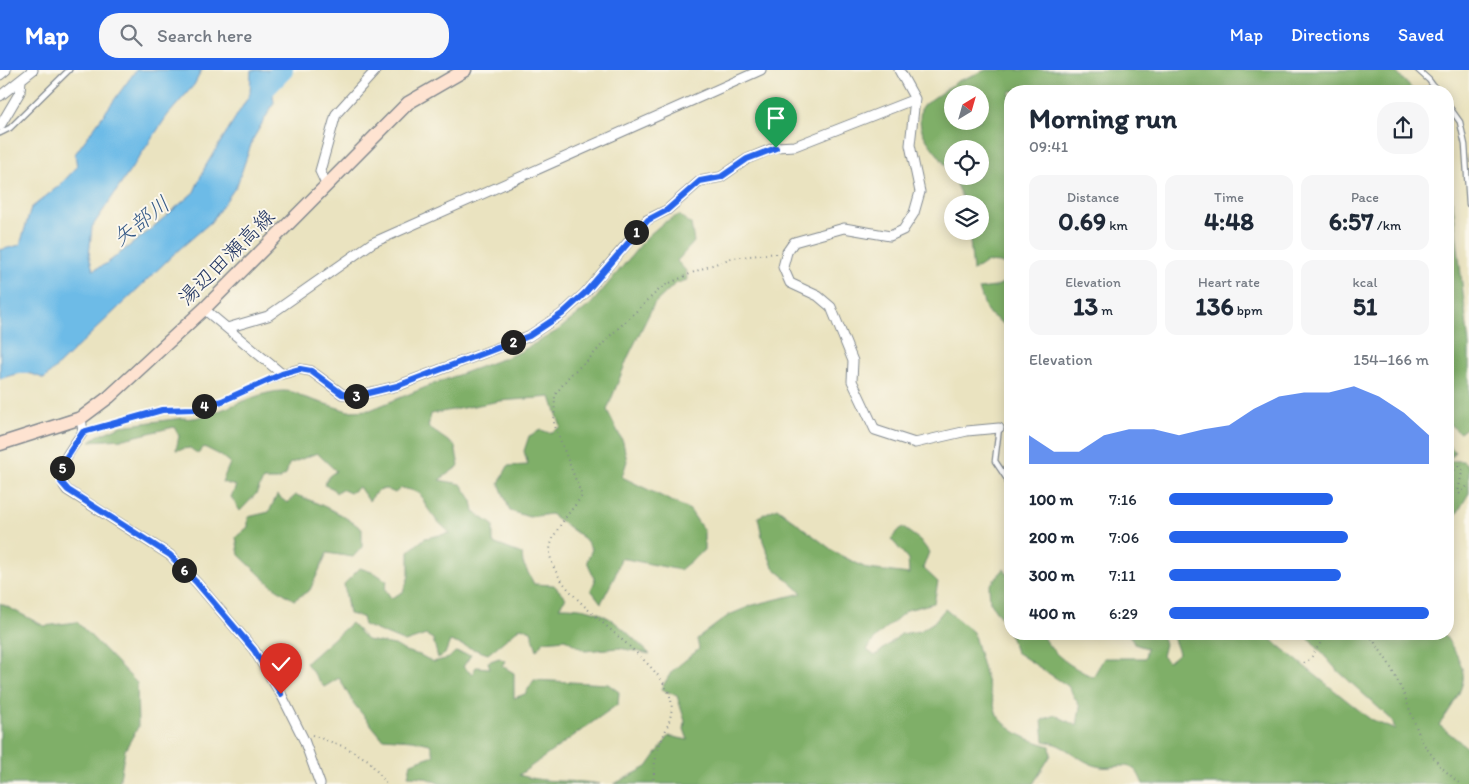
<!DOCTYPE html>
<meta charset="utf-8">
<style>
:root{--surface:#fff;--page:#f6f6f7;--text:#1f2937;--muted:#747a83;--accent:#2563eb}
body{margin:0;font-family:Itim,"Klee One",sans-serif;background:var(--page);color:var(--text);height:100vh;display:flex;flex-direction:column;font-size:19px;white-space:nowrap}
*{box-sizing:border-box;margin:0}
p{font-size:16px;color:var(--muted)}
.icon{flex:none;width:28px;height:28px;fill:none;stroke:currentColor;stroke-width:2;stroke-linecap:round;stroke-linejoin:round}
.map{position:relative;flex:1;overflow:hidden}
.details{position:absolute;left:1004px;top:15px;width:450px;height:555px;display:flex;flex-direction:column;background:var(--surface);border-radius:20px;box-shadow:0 2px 12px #0003}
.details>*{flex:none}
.needle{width:32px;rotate:37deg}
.controls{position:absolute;left:944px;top:15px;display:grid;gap:10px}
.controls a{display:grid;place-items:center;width:45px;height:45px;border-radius:50%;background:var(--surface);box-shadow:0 2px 12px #0003;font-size:25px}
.pin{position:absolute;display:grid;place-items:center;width:42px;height:42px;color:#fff;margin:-51px -21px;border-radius:50% 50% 50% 0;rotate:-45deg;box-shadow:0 0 5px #0007}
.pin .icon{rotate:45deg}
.km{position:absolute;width:25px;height:25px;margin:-12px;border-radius:50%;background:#222;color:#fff;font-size:14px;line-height:25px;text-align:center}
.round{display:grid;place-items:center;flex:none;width:52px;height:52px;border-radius:20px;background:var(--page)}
.head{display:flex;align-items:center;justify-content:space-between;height:85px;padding:0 25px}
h1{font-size:28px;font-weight:700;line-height:38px}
.figures{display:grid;grid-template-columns:repeat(3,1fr);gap:8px;height:85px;padding:5px 25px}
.figures div{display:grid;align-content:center;border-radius:12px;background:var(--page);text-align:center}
.figures b{font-size:25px;font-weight:700}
.figures small{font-size:14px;font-weight:400}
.figures p{font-size:14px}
.chart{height:140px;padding:10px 25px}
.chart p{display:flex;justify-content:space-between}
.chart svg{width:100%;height:90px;margin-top:5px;fill:var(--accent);opacity:.7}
ul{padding:0 25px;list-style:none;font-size:16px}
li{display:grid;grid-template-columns:80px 60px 1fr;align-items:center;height:38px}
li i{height:12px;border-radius:6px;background:var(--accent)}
header{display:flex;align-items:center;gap:30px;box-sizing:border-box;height:70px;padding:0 25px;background:var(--accent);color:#fff}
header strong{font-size:24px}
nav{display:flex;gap:28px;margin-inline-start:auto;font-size:18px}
.search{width:350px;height:45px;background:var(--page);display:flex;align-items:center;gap:12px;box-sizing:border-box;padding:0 18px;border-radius:20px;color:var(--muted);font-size:19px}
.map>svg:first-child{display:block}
.forest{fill:#7faf68;stroke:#4d6f63;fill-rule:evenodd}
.water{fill:#6dbbe7;stroke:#4475a2}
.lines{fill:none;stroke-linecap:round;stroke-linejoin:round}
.river{stroke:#6dbbe7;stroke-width:20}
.lane-casing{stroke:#82898f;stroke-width:7}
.street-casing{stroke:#82898f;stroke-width:11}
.secondary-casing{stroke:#82898f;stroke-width:15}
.path{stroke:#82898f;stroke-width:2;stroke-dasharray:1 4;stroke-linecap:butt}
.lane{stroke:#fff;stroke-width:4.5}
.street{stroke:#fff;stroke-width:9}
.secondary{stroke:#fee3d1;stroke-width:12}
.route-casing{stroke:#fff;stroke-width:10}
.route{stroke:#2563eb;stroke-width:6}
.labels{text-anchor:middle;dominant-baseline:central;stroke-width:4;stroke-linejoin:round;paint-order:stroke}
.street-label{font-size:21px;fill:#1b2f5e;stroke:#fbf7ec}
.water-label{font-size:22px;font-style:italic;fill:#345987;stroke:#fbf7ec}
</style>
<header>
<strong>Map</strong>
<div class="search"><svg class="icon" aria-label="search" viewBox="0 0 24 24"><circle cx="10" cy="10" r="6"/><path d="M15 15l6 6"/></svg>Search here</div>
<nav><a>Map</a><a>Directions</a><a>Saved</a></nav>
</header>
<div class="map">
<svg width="1469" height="714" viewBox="0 0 1469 714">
<rect width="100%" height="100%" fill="#fbf7ec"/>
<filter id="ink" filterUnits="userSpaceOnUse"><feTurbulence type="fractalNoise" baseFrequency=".02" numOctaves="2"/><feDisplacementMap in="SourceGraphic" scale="10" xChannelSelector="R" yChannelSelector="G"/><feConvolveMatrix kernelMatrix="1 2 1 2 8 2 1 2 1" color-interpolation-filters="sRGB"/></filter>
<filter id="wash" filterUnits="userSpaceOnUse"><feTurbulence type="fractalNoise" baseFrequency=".0096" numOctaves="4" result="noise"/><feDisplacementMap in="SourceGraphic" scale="20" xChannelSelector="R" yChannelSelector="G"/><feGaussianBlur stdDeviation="1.12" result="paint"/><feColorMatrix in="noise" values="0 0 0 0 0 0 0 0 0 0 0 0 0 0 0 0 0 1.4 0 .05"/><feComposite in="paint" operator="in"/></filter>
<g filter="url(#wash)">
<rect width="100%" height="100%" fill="#eae3c0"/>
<path class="forest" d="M986 0H1394L1414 21H1010V198L1000 193 986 192 973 201 969 161H980V134H965C959 121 953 107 945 95 932 74 914 64 922 36L958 11ZM952 24H980V51H952ZM952 79H980V106H952Z
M1448 89 1469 276V356L1460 363 1448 353Z
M679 145 691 154 694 172 677 191 686 201 687 210 675 214 654 234 628 287 607 340 623 372 627 391 622 407 690 440 704 461V480L680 500 621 488 615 506 601 533 591 520 595 511 587 491 592 479 585 469 551 444 529 447 510 441 499 413 508 396 528 395 524 381 529 366 541 360 550 363 561 357 551 327 500 331 431 344 428 357 455 376 459 396 439 410 461 414 472 431 474 442 493 455V473L522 484 523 493 534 514 554 515 566 528 559 537C607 536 618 555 650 584L619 578 585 581 565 569 544 571 537 580 531 561 521 557 488 584 450 571 445 584 438 588 433 569 426 565 405 572 364 555 362 547 349 544 344 514 360 498 375 503 387 511 385 519 391 528 403 522 409 506V481L425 468 450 463C444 457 436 451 431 443 417 425 429 423 401 418L395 423 386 419 378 420 369 431 359 417 350 423 341 419 336 423 332 418 324 415 329 406 336 401 317 383 289 394 286 405 278 410H263L256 424 240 441 231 427 236 416 222 412 230 393 220 385 204 377 198 384 190 378 176 380 179 366 174 357 124 369 90 371 97 366 121 356 182 348C213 354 274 304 303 327L348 341 370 340 436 313 518 283 557 261 591 234 648 166 663 153Z
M1010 209V259L987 242 979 219 995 217Z
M1448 375 1455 381 1449 391H1463L1469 396V423L1448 459Z
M277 425 287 433 296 425C321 434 341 443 362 459V477L353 487 327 483 310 520 294 530 271 515 239 485 236 467 248 457V447L269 442Z
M777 438 836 483 868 499 909 504 908 489 891 469 902 457 920 470 929 482 923 498 938 512 934 533 907 540 876 567 867 580 875 586 901 564 920 561 934 552 945 539 973 562 997 645C1011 663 1028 670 1050 676L1051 685 1033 714H614L647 697 669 666 688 670 684 659 685 651 677 626 661 619 672 601 699 579 697 569 729 545 753 535 802 523 773 497 763 471 758 447Z
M1004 499 1010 509V564H1041C1053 585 1071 597 1093 607L1104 588H1145L1147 578 1134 574 1130 564H1161L1165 574 1162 586 1168 592 1179 583 1172 564H1264L1370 649 1395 660 1392 650 1336 599 1305 564H1444C1451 575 1461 589 1463 603 1466 618 1448 643 1439 655L1469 679V714H1143C1140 708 1138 701 1132 698 1123 693 1111 699 1101 697 1079 693 1067 674 1044 671L1042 650 1055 645 1077 656 1080 637 1068 616 1016 582 1007 557 990 532 989 516Z
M0 533 44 556 77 552 137 613 138 657 125 680 119 714H0Z
M351 553 367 570 395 575 405 581 420 585 433 592 449 588 455 582 471 585 463 597 472 604 476 597 490 598 488 592 499 588 505 591 502 596 514 603V628L525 624 534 610 608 614 619 622 618 634 519 705C548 714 571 709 600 714H441L423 707 408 706 411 693 434 685 430 674 413 670 382 668 354 634 339 608 324 617 306 593Z"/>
<path class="water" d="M136 0H202L194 15 167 46 92 157 89 186 93 200 106 194 145 164 194 122 205 97 250 24 251 0H270L274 33 253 69 237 115 211 152 175 183 44 309C27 300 17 303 0 309V180L20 175 31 138 60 115 77 97 75 84Z"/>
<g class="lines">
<path class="river" d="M260 24 283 0"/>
</g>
</g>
<g filter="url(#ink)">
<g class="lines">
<defs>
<path id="lane" d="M1418 0 1429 10 1437 21
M1448 35 1460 52 1465 75 1469 134
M0 63 10 58 69 0
M999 358 995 391 1007 409 1010 422
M83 362 162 340 194 339 222 331 282 305"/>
<path id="street" d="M899 0 915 29 910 75 920 122 914 143 903 160 890 166 844 158 794 172 787 182 783 197 790 213 818 226 831 237 853 291 852 311 875 360 915 373 967 361 999 358
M0 5 6 0
M0 26 33 0
M0 56 20 22 21 10
M326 114 320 101 336 44 376 0
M204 239 282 304 300 299 311 301 342 324 355 326 397 316 529 266 562 244 585 223 647 150 667 140 700 111 721 107 747 89 776 77 795 76 915 29
M227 258 268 246 372 173 761 0
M81 348 83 362C71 380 51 400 67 420L170 485 197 513 254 580 281 624 304 670 320 714"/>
<path id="secondary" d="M0 374 81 348 109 327 204 239 408 33 465 0"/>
</defs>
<use href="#lane" class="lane-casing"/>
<use href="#street" class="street-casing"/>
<use href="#secondary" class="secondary-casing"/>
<path class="path" d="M1448 408 1460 394 1463 397 1458 422 1460 424 1469 414
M1369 564 1388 592 1403 622 1422 672 1440 696 1460 714
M1304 593 1311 588 1326 564
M312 665 345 677 368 690 387 714
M653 714C654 705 654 696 656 687 660 667 677 647 670 626 655 580 538 521 551 474 556 457 572 440 582 426L554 354 555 325 570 305 588 290 610 266 663 216 701 199 732 188 777 183"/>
<use href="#lane" class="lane"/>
<use href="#street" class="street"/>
<use href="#secondary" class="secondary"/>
</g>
</g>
<g class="lines" filter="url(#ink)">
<defs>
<path id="route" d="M281 624 254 580 197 513 170 485 68 420 61 412 62 394 83 362 162 340 194 339 222 331 282 304 300 299 311 301 342 324 356 326 397 316 529 266 562 244 585 223 648 150 667 140 700 111 721 107 747 89 776 78"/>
</defs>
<use href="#route" class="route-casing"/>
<use href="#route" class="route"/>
</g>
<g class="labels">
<g class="street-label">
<text transform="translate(226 187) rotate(-45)">湯辺田瀬高線</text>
</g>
<g class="water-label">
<text transform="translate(141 151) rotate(-38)">矢部川</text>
</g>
</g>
</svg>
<div class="controls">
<a><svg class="needle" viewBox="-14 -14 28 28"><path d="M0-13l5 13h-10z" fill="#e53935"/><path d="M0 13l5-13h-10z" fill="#747a83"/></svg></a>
<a><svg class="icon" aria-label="locate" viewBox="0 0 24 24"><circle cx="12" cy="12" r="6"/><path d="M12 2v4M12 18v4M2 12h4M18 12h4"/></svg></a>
<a><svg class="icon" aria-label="layers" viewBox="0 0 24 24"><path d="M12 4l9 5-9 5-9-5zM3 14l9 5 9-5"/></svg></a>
</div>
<div class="pin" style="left:776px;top:78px;background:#1e9e55"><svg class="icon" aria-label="arrive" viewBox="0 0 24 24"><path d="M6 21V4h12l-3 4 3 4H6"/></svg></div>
<div class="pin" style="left:281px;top:624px;background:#d93025"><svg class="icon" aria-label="check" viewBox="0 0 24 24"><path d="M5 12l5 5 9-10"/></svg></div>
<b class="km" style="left:636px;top:162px">1</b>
<b class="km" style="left:513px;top:272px">2</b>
<b class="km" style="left:356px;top:326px">3</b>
<b class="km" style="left:204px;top:336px">4</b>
<b class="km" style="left:62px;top:398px">5</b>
<b class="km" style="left:184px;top:500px">6</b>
<section class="details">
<div class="head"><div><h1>Morning run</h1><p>09:41</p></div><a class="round"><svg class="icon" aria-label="share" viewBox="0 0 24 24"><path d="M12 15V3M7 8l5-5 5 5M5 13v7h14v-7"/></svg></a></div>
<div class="figures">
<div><p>Distance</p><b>0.69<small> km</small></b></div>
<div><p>Time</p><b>4:48</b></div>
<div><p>Pace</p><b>6:57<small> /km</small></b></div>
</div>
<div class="figures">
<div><p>Elevation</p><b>13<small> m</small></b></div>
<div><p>Heart rate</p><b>136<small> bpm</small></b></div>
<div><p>kcal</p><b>51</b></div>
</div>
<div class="chart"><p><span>Elevation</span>154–166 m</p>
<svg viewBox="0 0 160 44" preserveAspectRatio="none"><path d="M0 44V30L10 38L20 38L30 30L40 27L50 27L60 30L70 27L80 25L90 17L100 11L110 9L120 9L130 6L140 11L150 19L160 30V44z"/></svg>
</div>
<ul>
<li><b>100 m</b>7:16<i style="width:63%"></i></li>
<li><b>200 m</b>7:06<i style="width:69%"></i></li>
<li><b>300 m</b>7:11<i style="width:66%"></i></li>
<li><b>400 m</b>6:29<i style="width:100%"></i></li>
</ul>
</section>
</div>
